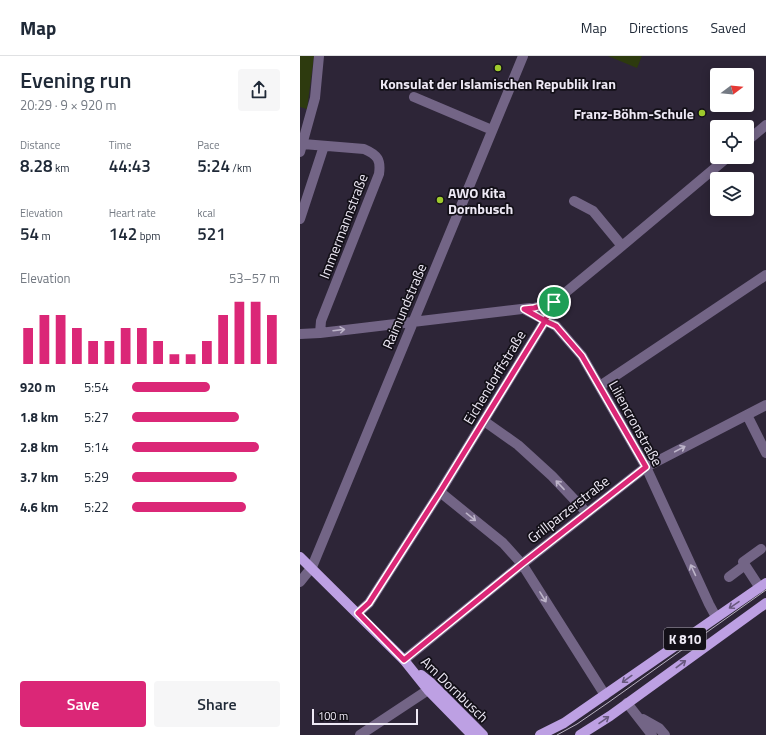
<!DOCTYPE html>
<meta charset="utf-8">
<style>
:root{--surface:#fff;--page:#f6f6f7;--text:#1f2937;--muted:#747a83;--line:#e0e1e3;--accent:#db2777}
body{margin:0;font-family:"Titillium Web",sans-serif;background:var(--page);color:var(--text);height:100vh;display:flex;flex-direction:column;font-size:15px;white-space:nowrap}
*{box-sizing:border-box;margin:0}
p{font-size:13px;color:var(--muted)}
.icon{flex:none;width:22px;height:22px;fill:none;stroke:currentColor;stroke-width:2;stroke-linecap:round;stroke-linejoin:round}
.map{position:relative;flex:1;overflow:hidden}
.side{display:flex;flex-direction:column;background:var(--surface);width:300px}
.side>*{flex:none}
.needle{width:26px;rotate:74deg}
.controls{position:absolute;left:410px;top:12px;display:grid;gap:8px}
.controls a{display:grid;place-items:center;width:44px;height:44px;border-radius:4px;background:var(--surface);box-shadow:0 2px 10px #0003;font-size:20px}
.scale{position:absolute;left:12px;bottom:10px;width:106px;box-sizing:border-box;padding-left:4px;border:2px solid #eee9f5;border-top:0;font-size:11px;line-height:14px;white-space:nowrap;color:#eee9f5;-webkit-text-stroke:3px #131018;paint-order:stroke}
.pin{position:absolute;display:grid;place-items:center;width:34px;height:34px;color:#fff;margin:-17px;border:2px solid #fff;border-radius:50%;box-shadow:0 1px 4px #0007}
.round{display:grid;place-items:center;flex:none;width:42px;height:42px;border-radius:4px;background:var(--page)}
.headline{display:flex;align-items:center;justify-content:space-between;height:68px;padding:0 20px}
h1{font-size:22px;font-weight:600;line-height:30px}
.metrics{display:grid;grid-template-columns:repeat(3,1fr);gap:6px;height:68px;padding:4px 20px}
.metrics div{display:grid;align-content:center}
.metrics b{font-size:17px;font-weight:600}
.metrics small{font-size:11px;font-weight:400}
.metrics p{font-size:11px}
.chart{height:112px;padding:8px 20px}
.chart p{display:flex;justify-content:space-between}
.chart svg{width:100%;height:72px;margin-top:4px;stroke:var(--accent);stroke-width:6}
.button{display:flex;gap:8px;margin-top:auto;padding:8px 20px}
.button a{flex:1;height:46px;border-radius:4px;background:var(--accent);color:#fff;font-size:16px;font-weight:600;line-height:46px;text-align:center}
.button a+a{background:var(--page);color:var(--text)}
ul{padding:0 20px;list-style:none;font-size:13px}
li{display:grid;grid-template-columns:64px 48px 1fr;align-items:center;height:30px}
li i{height:10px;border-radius:5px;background:var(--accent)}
header{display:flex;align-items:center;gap:24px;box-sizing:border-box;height:56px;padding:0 20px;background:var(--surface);border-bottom:1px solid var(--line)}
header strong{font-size:19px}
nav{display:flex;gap:22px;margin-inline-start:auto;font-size:14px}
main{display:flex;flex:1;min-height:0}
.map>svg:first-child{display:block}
.green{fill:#2d3a0e}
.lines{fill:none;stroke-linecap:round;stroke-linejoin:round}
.minor{stroke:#736586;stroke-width:10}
.major{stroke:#bda0e3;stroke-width:10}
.tram{stroke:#b8b2c0;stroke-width:1}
.oneway{stroke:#bdb4c9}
.oneway2{stroke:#68587e}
.route-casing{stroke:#fff;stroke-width:8}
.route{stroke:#db2777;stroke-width:5}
.poi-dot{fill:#9fca2d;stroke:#131018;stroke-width:1.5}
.labels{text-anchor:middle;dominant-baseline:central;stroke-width:3.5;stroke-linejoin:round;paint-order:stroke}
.shield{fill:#131018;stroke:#aca8b3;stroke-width:1}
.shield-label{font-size:13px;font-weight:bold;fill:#eee9f5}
.poi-label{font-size:14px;font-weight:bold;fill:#eee9f5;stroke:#131018}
.street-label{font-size:14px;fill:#eee9f5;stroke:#131018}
</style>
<header>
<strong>Map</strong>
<nav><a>Map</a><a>Directions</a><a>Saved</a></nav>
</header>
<main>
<section class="side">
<div class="headline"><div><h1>Evening run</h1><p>20:29 · 9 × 920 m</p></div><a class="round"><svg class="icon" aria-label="share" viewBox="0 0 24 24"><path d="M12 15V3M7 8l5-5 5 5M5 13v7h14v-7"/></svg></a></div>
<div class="metrics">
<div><p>Distance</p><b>8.28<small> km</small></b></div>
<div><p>Time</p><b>44:43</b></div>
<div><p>Pace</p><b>5:24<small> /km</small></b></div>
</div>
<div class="metrics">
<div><p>Elevation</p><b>54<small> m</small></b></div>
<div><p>Heart rate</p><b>142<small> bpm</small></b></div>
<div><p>kcal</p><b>521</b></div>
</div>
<div class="chart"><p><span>Elevation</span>53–57 m</p>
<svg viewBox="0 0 160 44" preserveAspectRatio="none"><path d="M5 44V22M15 44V14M25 44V14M35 44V22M45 44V30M55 44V30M65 44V22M75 44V22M85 44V30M95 44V38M105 44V38M115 44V30M125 44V14M135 44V6M145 44V6M155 44V14"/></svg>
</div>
<ul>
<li><b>920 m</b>5:54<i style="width:53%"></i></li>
<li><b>1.8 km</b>5:27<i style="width:72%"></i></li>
<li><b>2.8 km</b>5:14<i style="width:86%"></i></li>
<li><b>3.7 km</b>5:29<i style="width:71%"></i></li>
<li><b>4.6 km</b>5:22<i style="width:77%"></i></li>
</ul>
<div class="button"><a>Save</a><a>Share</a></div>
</section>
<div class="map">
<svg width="466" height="679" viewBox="0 0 466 679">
<rect width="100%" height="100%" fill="#2d2537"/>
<path class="green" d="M0 0H14L7 53 0 51Z
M308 0H342L337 12Z"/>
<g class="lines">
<path class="minor" d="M114 41 192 74
M447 85 466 69
M3 88 64 93C78 99 81 104 79 118L21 265 20 277
M0 96 15 42 19 0
M274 145 293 155 322 190
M0 163 24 90
M234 252 254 246
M224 253 256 270 282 300 346 411 409 548 416 561
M0 278 20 277 230 252
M300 330 466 219
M447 359 466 397
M184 365 218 389 252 420 287 457
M140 436 203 487 222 508 305 639
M429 521 445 509
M0 526 12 511 223 0
M460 532 443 506 461 493
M58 557 69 547 140 436 245 265 254 246 322 190 428 101
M104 604 222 508 346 411 466 349
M327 647 352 679
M343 663 359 672 365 679
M60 679 128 634"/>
<path class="major" d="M0 501 104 604 128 634 172 679
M121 619 131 627 183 679
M240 679 264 667 466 527
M280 679 310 660 466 547"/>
<path class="tram" d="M257 679 277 668 309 646 466 534"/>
</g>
<defs><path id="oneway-shaft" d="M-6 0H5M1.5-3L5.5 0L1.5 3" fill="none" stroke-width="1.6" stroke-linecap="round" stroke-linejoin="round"/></defs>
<g class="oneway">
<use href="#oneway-shaft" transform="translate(39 274) rotate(-7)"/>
<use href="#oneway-shaft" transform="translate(380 393) rotate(-28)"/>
<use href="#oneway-shaft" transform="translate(260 429) rotate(-133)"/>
<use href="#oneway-shaft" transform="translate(171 461) rotate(39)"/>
<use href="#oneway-shaft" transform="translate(393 514) rotate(-115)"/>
<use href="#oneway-shaft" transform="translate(243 541) rotate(58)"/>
</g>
<g class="oneway2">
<use href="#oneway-shaft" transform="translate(434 549) rotate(146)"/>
<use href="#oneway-shaft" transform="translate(381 608) rotate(-37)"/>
<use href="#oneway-shaft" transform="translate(327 623) rotate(144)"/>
<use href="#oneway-shaft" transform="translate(304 664) rotate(-35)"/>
</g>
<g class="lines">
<defs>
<path id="route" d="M254 246 234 252 224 253 245 265 140 436 69 547 58 557 104 604 222 508 346 411 282 300 256 270 245 265 254 246"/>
</defs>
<use href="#route" class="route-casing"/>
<use href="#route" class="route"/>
</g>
<g class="poi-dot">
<circle cx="198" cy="12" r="4"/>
<circle cx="402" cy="57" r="4"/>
<circle cx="140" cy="144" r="4"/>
</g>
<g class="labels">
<rect class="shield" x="364" y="572" width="42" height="22" rx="3"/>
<g class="shield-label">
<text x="385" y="583">K 810</text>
</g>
<g class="poi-label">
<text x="198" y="27">Konsulat der Islamischen Republik Iran</text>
<text x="394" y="57" text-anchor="end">Franz-Böhm-Schule</text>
<text x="148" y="136" text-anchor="start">AWO Kita<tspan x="148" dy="16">Dornbusch</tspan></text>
</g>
<g class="street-label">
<text transform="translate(43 170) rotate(-69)">Immermannstraße</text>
<text transform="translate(104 250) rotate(-67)">Raimundstraße</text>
<text transform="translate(194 321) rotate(-59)">Eichendorffstraße</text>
<text transform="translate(336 367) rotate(61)">Liliencronstraße</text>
<text transform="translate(268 453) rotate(-38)">Grillparzerstraße</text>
<text transform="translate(155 633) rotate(44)">Am Dornbusch</text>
</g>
</g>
</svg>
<div class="controls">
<a><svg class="needle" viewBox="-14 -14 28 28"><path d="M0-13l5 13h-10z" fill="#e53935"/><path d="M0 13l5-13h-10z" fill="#747a83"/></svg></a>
<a><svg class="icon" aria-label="locate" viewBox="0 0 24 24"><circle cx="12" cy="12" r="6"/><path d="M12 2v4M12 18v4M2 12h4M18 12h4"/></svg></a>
<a><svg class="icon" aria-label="layers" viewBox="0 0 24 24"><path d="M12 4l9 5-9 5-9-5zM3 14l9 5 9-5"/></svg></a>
</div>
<div class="scale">100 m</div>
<div class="pin" style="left:254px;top:246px;background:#1e9e55"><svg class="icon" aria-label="arrive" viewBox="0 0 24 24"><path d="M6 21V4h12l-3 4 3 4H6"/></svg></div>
</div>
</main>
